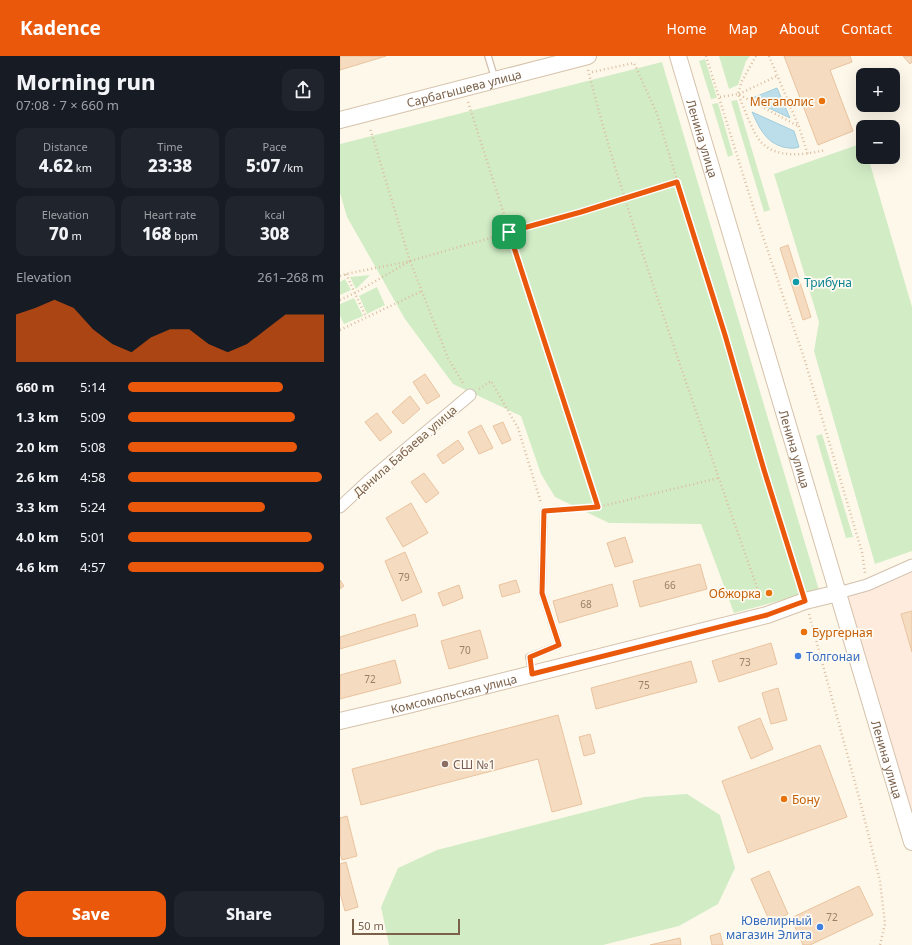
<!DOCTYPE html>
<meta charset="utf-8">
<style>
:root{--surface:#171b24;--page:#20242c;--text:#f1f3f6;--muted:#9ea1a6;--accent:#ea580c}
body{margin:0;font-family:"Noto Sans",sans-serif;background:var(--page);color:var(--text);height:100vh;display:flex;flex-direction:column;font-size:15px;white-space:nowrap}
*{box-sizing:border-box;margin:0}
p{font-size:13px;color:var(--muted)}
.icon{flex:none;width:22px;height:22px;fill:none;stroke:currentColor;stroke-width:2;stroke-linecap:round;stroke-linejoin:round}
.map{position:relative;flex:1;overflow:hidden}
.drawer{display:flex;flex-direction:column;background:var(--surface);width:340px}
.drawer>*{flex:none}
.fabs{position:absolute;left:516px;top:12px;display:grid;gap:8px}
.fabs a{display:grid;place-items:center;width:44px;height:44px;border-radius:8px;background:var(--surface);box-shadow:0 4px 16px #0002;font-size:20px}
.scale{position:absolute;left:12px;bottom:10px;width:108px;box-sizing:border-box;padding-left:4px;border:2px solid #7b614a;border-top:0;font-size:11px;line-height:14px;white-space:nowrap;color:#7b614a;-webkit-text-stroke:3px #fffbf2;paint-order:stroke}
.pin{position:absolute;display:grid;place-items:center;width:34px;height:34px;color:#fff;margin:-17px;border-radius:8px;box-shadow:0 2px 6px #0006}
.round{display:grid;place-items:center;flex:none;width:42px;height:42px;border-radius:12px;background:var(--page)}
.headline{display:flex;align-items:center;justify-content:space-between;height:68px;padding:0 16px}
h1{font-size:22px;font-weight:800;line-height:30px}
.metrics{display:grid;grid-template-columns:repeat(3,1fr);gap:6px;height:68px;padding:4px 16px}
.metrics div{display:grid;align-content:center;border-radius:10px;background:var(--page);text-align:center}
.metrics b{font-size:17px;font-weight:800}
.metrics small{font-size:11px;font-weight:400}
.metrics p{font-size:11px}
.chart{height:112px;padding:8px 16px}
.chart p{display:flex;justify-content:space-between}
.chart svg{width:100%;height:72px;margin-top:4px;fill:var(--accent);opacity:.7}
.cta{display:flex;gap:8px;margin-top:auto;padding:8px 16px}
.cta a{flex:1;height:46px;border-radius:12px;background:var(--accent);color:#fff;font-size:16px;font-weight:800;line-height:46px;text-align:center}
.cta a+a{background:var(--page);color:var(--text)}
ul{padding:0 16px;list-style:none;font-size:13px}
li{display:grid;grid-template-columns:64px 48px 1fr;align-items:center;height:30px}
li i{height:10px;border-radius:5px;background:var(--accent)}
header{display:flex;align-items:center;gap:24px;box-sizing:border-box;height:56px;padding:0 20px;background:var(--accent);color:#fff}
header strong{font-size:19px}
nav{display:flex;gap:22px;margin-inline-start:auto;font-size:14px}
main{display:flex;flex:1;min-height:0}
.map>svg:first-child{display:block}
.commercial{fill:#feebdd}
.green{fill:#d2edc6}
.water{fill:#bcdeea;stroke:#a1cddc}
.building{fill:#f5dbbf;stroke:#e9c39f}
.lines{fill:none;stroke-linecap:round;stroke-linejoin:round}
.lane-casing{stroke:#d2c1ae;stroke-width:8}
.street-casing{stroke:#d2c1ae;stroke-width:13}
.secondary-casing{stroke:#d5c2ab;stroke-width:18}
.path{stroke:#dbbea1;stroke-width:2.5;stroke-dasharray:1 3;stroke-linecap:butt}
.lane{stroke:#fff;stroke-width:5.5}
.street{stroke:#fff;stroke-width:11}
.secondary{stroke:#fff;stroke-width:16}
.route-casing{stroke:#fff;stroke-width:8}
.route{stroke:#ea580c;stroke-width:5}
.food-dot{fill:#e8710a;stroke:#fffbf2;stroke-width:1.5}
.culture-dot{fill:#0f9aa8;stroke:#fffbf2;stroke-width:1.5}
.shop-dot{fill:#3f7fe0;stroke:#fffbf2;stroke-width:1.5}
.education-dot{fill:#8d6e63;stroke:#fffbf2;stroke-width:1.5}
.labels{text-anchor:middle;dominant-baseline:central;stroke-width:3.5;stroke-linejoin:round;paint-order:stroke}
.number-label{font-size:10px;fill:#9a8067}
.street-label{font-size:12px;fill:#7b614a;stroke:#fffbf2}
.food-label{font-size:12px;fill:#c56008;stroke:#fffbf2;text-anchor:end}
.culture-label{font-size:12px;fill:#0d838f;stroke:#fffbf2;text-anchor:start}
.shop-label{font-size:12px;fill:#366cbe;stroke:#fffbf2;text-anchor:start}
.education-label{font-size:12px;fill:#785e54;stroke:#fffbf2;text-anchor:start}
</style>
<header>
<strong>Kadence</strong>
<nav><a>Home</a><a>Map</a><a>About</a><a>Contact</a></nav>
</header>
<main>
<section class="drawer">
<div class="headline"><div><h1>Morning run</h1><p>07:08 · 7 × 660 m</p></div><a class="round"><svg class="icon" aria-label="share" viewBox="0 0 24 24"><path d="M12 15V3M7 8l5-5 5 5M5 13v7h14v-7"/></svg></a></div>
<div class="metrics">
<div><p>Distance</p><b>4.62<small> km</small></b></div>
<div><p>Time</p><b>23:38</b></div>
<div><p>Pace</p><b>5:07<small> /km</small></b></div>
</div>
<div class="metrics">
<div><p>Elevation</p><b>70<small> m</small></b></div>
<div><p>Heart rate</p><b>168<small> bpm</small></b></div>
<div><p>kcal</p><b>308</b></div>
</div>
<div class="chart"><p><span>Elevation</span>261–268 m</p>
<svg viewBox="0 0 160 44" preserveAspectRatio="none"><path d="M0 44V15L10 11L20 6L30 11L40 24L50 33L60 38L70 29L80 24L90 24L100 33L110 38L120 33L130 24L140 15L150 15L160 15V44z"/></svg>
</div>
<ul>
<li><b>660 m</b>5:14<i style="width:79%"></i></li>
<li><b>1.3 km</b>5:09<i style="width:85%"></i></li>
<li><b>2.0 km</b>5:08<i style="width:86%"></i></li>
<li><b>2.6 km</b>4:58<i style="width:99%"></i></li>
<li><b>3.3 km</b>5:24<i style="width:70%"></i></li>
<li><b>4.0 km</b>5:01<i style="width:94%"></i></li>
<li><b>4.6 km</b>4:57<i style="width:100%"></i></li>
</ul>
<div class="cta"><a>Save</a><a>Share</a></div>
</section>
<div class="map">
<svg width="572" height="889" viewBox="0 0 572 889">
<rect width="100%" height="100%" fill="#fef8ea"/>
<path class="commercial" d="M572 515V756L505 541Z"/>
<path class="green" d="M379 0H410L406 5 398 29 389 33Z
M365 3 377 42 371 43 359 5Z
M322 6 479 534 394 557 361 468 269 467 215 441 201 418 181 360 113 328 65 263 7 161 0 137V88Z
M397 44 430 154 424 156 391 45Z
M378 47 393 99 388 101 372 48Z
M523 87V101H528L572 251V495L535 508 474 295 479 266 434 118Z
M30 219 16 233 10 221Z
M5 223 11 234 0 239V226Z
M37 231 45 249 27 258 19 240Z
M14 242 23 260 4 268 0 260V248Z
M482 378 513 481 506 482 476 380Z
M347 738 380 759 395 812 378 848 339 870 263 889H49L41 851 58 812 97 794 304 741Z"/>
<path class="water" d="M437 32 450 62 410 43Z
M412 56 454 75 459 91C454 93 448 92 443 91 425 86 419 71 412 56Z"/>
<path class="building" d="M0 0H46L0 14Z
M444 0H510L512 6 490 14 513 75 478 89Z
M563 0H572V6L570 8Z
M448 189 471 261 463 264 440 192Z
M85 318 100 340 87 348 73 326Z
M70 340 80 353 63 368 52 356Z
M37 357 52 376 40 385 25 366Z
M163 366 171 384 162 388 153 370Z
M141 369 153 392 139 398 128 376Z
M118 384 124 393 103 408 97 399Z
M84 417 99 437 86 447 71 426Z
M71 447 88 477 63 491 46 462Z
M285 481 293 506 275 511 267 487Z
M65 496 82 536 62 545 45 505Z
M360 508 367 533 300 551 293 525Z
M0 524 4 530 0 533Z
M176 524 180 536 162 541 159 529Z
M272 528 278 550 219 567 213 545Z
M119 529 123 542 103 550 98 537Z
M572 555V596L561 558Z
M75 558 78 570 0 593V581Z
M140 574 148 602 109 613 101 585Z
M431 587 437 608 379 626 372 605Z
M55 604 61 627 0 643V619Z
M351 605 357 626 256 653 251 632Z
M438 632 447 664 431 668 422 637Z
M218 659 242 748 212 756 198 703 21 749 12 713Z
M420 662 433 693 411 703 398 671Z
M250 678 255 697 244 700 239 681Z
M480 689 507 761 408 797 382 725Z
M7 760 17 800 2 804 0 797V762Z
M6 806 18 851 5 855 0 837V808Z
M429 815 448 858 430 866 411 823Z
M519 830 533 859 470 889H463L451 862Z
M380 877 383 889H372L370 880Z
M340 882 341 889H310Z"/>
<g class="lines">
<defs>
<path id="lane" d="M148 0 155 23
M192 616 189 601 219 589 202 537 204 455"/>
<path id="street" d="M0 451 28 425 130 339
M498 537 527 529 572 509"/>
<g id="secondary">
<path id="s1" d="M338 0 572 786"/>
<path id="s2" d="M0 64 248 0"/>
<path id="s3" d="M0 665 68 649 427 559 465 545 498 537"/>
</g>
</defs>
<use href="#lane" class="lane-casing"/>
<use href="#street" class="street-casing"/>
<use href="#secondary" class="secondary-casing"/>
<path class="path" d="M366 0 416 160 465 305 522 496 525 517
M416 0 402 25 398 38C404 51 412 76 421 86 437 103 465 99 485 94
M429 0 459 71 468 99
M248 14C272 109 304 202 335 294 364 378 392 462 422 545
M252 16 294 7 317 58 369 230 385 279 424 414 461 532
M399 38 437 20
M380 41 398 38 458 70
M128 46 258 451
M70 205 108 302 124 329
M6 218 26 261
M0 220 6 218 70 205 241 156 337 126
M0 244 15 237 70 205 30 72
M0 274 82 235
M139 333 151 325 178 372 201 447
M212 455 258 451 379 422
M469 558 520 745 540 825 545 868 540 889"/>
<use href="#lane" class="lane"/>
<use href="#street" class="street"/>
<use href="#secondary" class="secondary"/>
</g>
<g class="lines">
<defs>
<path id="route" d="M337 126 385 279 424 414 465 545 427 559 192 618 190 601 219 589 202 537 204 455 258 451 169 176 241 156Z"/>
</defs>
<use href="#route" class="route-casing"/>
<use href="#route" class="route"/>
</g>
<g class="food-dot">
<circle cx="482" cy="45" r="4"/>
<circle cx="429" cy="537" r="4"/>
<circle cx="464" cy="576" r="4"/>
<circle cx="444" cy="743" r="4"/>
</g>
<circle class="culture-dot" cx="456" cy="226" r="4"/>
<g class="shop-dot">
<circle cx="458" cy="600" r="4"/>
<circle cx="480" cy="871" r="4"/>
</g>
<circle class="education-dot" cx="105" cy="708" r="4"/>
<g class="labels">
<g class="number-label">
<text x="64" y="521">79</text>
<text x="330" y="529">66</text>
<text x="246" y="548">68</text>
<text x="125" y="594">70</text>
<text x="405" y="606">73</text>
<text x="30" y="623">72</text>
<text x="304" y="629">75</text>
<text x="492" y="861">72</text>
</g>
<g class="street-label">
<text stroke="none"><textPath href="#s2" startOffset="128">Сарбагышева улица</textPath></text>
<text stroke="none"><textPath href="#s1" startOffset="86">Ленина улица</textPath></text>
<text stroke="none"><textPath href="#s1" startOffset="410">Ленина улица</textPath></text>
<text transform="translate(65 395) rotate(-41)">Данила Бабаева улица</text>
<text stroke="none"><textPath href="#s3" startOffset="117">Комсомольская улица</textPath></text>
<text stroke="none"><textPath href="#s1" startOffset="734">Ленина улица</textPath></text>
</g>
<g class="food-label">
<text x="474" y="45">Мегаполис</text>
<text x="421" y="537">Обжорка</text>
<text x="472" y="576" text-anchor="start">Бургерная</text>
<text x="452" y="743" text-anchor="start">Бону</text>
</g>
<g class="culture-label">
<text x="464" y="226">Трибуна</text>
</g>
<g class="shop-label">
<text x="466" y="600">Толгонаи</text>
<text x="472" y="864" text-anchor="end">Ювелирный<tspan x="472" dy="14">магазин Элита</tspan></text>
</g>
<g class="education-label">
<text x="113" y="708">СШ №1</text>
</g>
</g>
</svg>
<div class="fabs">
<a>+</a>
<a>−</a>
</div>
<div class="scale">50 m</div>
<div class="pin" style="left:169px;top:176px;background:#1e9e55"><svg class="icon" aria-label="arrive" viewBox="0 0 24 24"><path d="M6 21V4h12l-3 4 3 4H6"/></svg></div>
</div>
</main>
